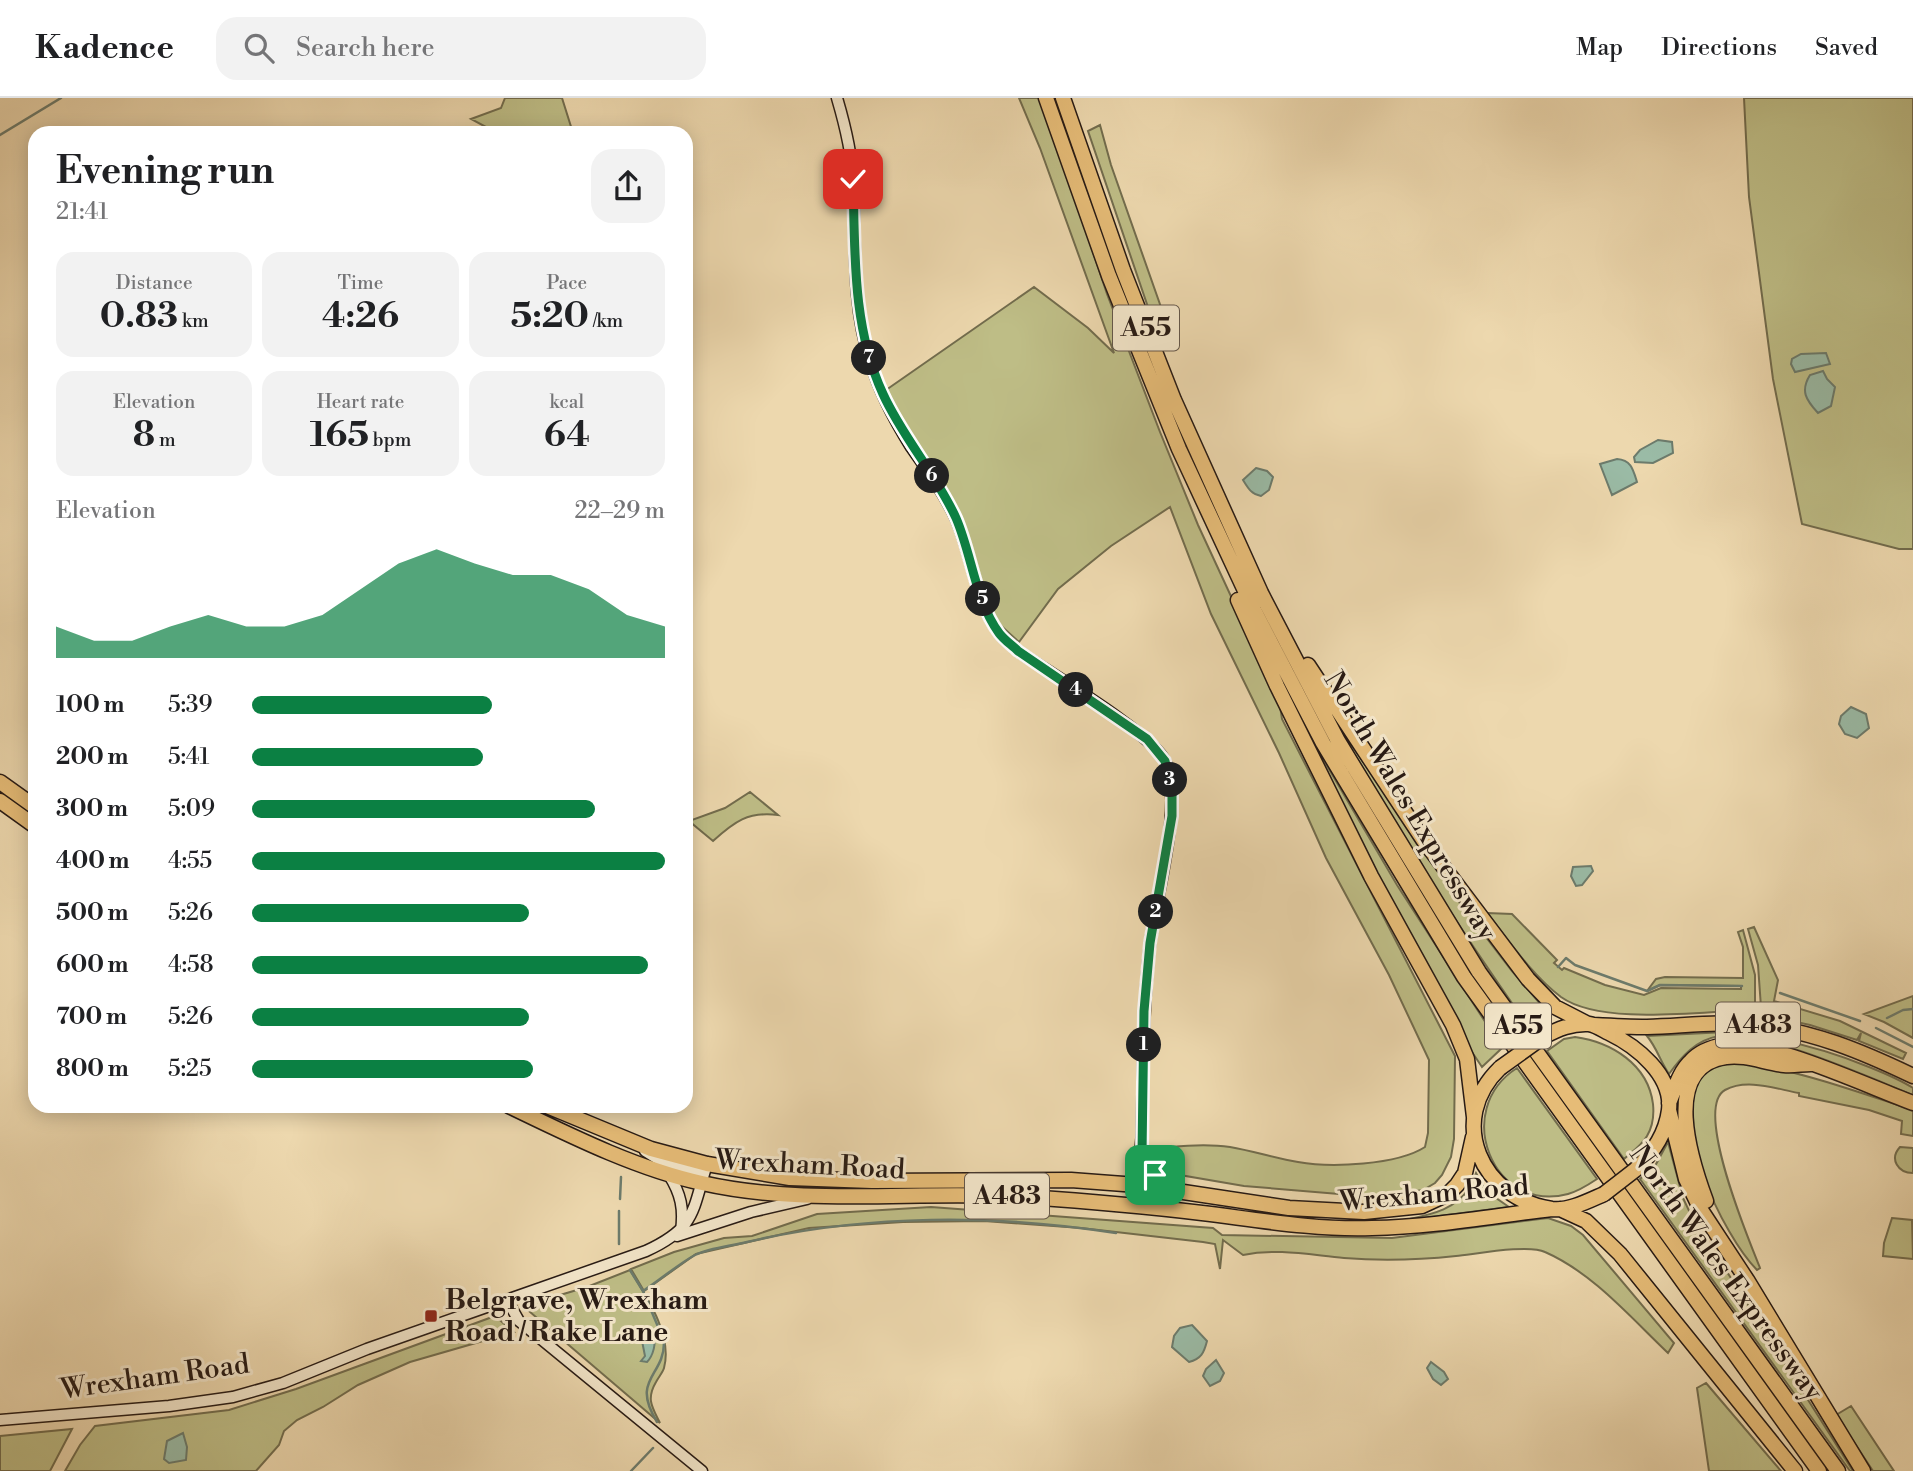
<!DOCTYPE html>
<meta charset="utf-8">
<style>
:root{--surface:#fff;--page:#f2f2f2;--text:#202124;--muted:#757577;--line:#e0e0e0;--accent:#0b8043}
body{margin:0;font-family:"Libre Bodoni",serif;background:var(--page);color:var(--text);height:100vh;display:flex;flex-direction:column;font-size:26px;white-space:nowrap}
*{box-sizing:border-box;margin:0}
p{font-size:23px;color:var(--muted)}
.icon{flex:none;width:38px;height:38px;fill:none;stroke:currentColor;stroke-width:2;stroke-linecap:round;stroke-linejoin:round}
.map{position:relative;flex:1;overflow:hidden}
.drawer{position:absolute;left:28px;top:28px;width:665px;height:987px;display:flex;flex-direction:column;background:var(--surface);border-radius:21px;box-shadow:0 4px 18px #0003}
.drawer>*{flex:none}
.pin{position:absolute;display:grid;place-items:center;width:60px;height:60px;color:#fff;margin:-30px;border-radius:14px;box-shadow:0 4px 10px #0006}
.km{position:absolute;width:35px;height:35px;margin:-18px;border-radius:50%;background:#222;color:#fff;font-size:19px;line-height:35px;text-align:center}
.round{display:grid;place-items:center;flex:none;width:74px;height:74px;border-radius:21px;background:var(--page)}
.summary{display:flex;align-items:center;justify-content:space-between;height:119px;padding:0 28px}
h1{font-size:38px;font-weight:700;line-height:52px}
.metrics{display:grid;grid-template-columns:repeat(3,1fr);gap:10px;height:119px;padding:7px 28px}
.metrics div{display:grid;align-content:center;border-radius:18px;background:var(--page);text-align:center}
.metrics b{font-size:35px;font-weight:700}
.metrics small{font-size:19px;font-weight:400}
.metrics p{font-size:19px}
.chart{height:196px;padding:14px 28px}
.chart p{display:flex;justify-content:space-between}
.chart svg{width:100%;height:126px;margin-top:7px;fill:var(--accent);opacity:.7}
ul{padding:0 28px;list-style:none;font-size:23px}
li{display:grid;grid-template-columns:112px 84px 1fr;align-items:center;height:52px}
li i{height:18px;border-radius:9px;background:var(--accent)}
header{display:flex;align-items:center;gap:42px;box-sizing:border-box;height:98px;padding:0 35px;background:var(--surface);border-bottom:2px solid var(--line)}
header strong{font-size:33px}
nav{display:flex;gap:38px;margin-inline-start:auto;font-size:24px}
.search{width:490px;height:63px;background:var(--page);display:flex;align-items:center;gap:18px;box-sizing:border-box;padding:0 24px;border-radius:21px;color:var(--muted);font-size:26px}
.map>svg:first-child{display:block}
.green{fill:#bebd86;stroke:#726c4d;stroke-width:2}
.water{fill:#9abba6;stroke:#6c7b6c;stroke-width:2}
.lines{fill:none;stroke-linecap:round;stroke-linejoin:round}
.stream{stroke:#6c7b6c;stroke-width:2.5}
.secondary-casing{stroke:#271a14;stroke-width:13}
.highway-casing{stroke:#271a14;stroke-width:17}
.secondary{stroke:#f3e6ca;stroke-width:10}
.highway{stroke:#e6bc77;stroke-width:14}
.highway-bridge-casing{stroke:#271a14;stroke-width:17;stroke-linecap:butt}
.highway-bridge{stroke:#e6bc77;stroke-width:14}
.route-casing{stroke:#fff;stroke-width:14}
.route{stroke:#0b8043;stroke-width:9}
.poi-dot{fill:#8f2418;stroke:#f3e6ca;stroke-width:2.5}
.labels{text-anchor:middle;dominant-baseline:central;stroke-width:6;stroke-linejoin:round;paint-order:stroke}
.shield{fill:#f3e6ca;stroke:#64574b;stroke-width:2}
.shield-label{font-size:26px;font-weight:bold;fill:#271a14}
.street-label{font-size:28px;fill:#271a14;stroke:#f3e6ca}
.poi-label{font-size:28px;font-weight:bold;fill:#271a14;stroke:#f3e6ca;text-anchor:start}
</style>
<header>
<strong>Kadence</strong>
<div class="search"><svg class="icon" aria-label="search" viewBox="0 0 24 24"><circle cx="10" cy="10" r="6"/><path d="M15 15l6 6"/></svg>Search here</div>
<nav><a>Map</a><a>Directions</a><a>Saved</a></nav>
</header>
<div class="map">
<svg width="1913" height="1373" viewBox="0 0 1913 1373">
<rect width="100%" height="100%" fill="#edd8ae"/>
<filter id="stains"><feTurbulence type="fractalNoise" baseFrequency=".00286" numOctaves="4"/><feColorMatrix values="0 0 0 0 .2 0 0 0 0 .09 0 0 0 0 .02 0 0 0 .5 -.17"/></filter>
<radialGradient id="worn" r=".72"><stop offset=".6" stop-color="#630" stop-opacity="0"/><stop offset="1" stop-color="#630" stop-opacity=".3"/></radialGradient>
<path class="green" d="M505 0H562L573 35H497L471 21 501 10Z
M1019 0H1042L1107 196 1160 334 1198 427 1279 602 1282 621 1455 958 1454 1041 1451 1059 1442 1077 1435 1085 1423 1092 1375 1099 1244 1088 1180 1077 1169 1059 1171 1049C1190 1047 1211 1046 1230 1049 1253 1053 1275 1060 1298 1064 1331 1070 1397 1067 1425 1049L1428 1035 1429 962 1389 877 1326 760 1279 655 1211 516 1170 409 1111 448 1058 491 1019 544 998 525 987 502 961 418 947 391 905 328 886 292 1034 189 1088 230 1114 255 1040 50Z
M1744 0H1913V451H1899L1802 426 1773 281 1749 99Z
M1100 27 1111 67 1162 212 1150 215 1088 33Z
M1296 615 1397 787 1502 950 1482 969 1468 948 1356 738Z
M1338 627 1459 804 1512 873 1543 909 1546 921 1530 931C1461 833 1395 733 1338 627Z
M750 694 778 717C748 713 734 724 713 743L689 723 725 710Z
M1487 815 1512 816 1557 862 1554 865 1562 872 1564 870 1605 887 1644 897 1661 890 1741 891V888L1660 887 1647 893 1656 881 1665 879 1743 880V849L1738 834 1743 832 1755 877V908L1751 912C1702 913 1602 928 1561 899 1532 877 1509 843 1487 815Z
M1754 829 1778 882 1774 903 1840 923 1906 955 1903 961 1859 943 1861 935 1857 942 1810 927 1764 917 1761 909 1758 867 1748 831Z
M1913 898V940L1884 924 1864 916Z
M1726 934C1776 938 1822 950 1869 969 1884 975 1899 981 1913 990V997C1873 981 1757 929 1719 938 1696 942 1682 958 1669 976 1660 963 1657 950 1647 938Z
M1575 939C1611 944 1648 966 1653 1006 1654 1016 1653 1028 1647 1038 1642 1047 1632 1054 1624 1061L1547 953 1564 941Z
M1733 964C1791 969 1858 994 1913 1012V1038L1901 1036 1902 1023 1869 1012 1799 998V995C1776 991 1747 980 1725 992 1693 1010 1749 1142 1760 1170L1757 1172C1724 1139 1663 1016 1703 975 1711 968 1723 967 1733 964Z
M1517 970 1597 1081C1588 1087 1579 1093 1568 1096 1493 1116 1451 1012 1517 970Z
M1668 1044 1683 1100 1691 1117 1853 1373H1850L1640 1081 1655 1068Z
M1900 1049 1913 1050V1075C1898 1075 1889 1061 1900 1049Z
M1476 1075 1486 1093 1509 1109 1401 1123C1426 1117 1454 1114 1469 1090 1472 1086 1474 1080 1476 1075Z
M931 1109 1213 1130 1222 1137 1392 1140 1548 1120 1571 1128 1583 1137 1674 1245 1668 1255C1631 1220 1593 1175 1545 1154 1529 1146 1476 1156 1456 1158 1418 1162 1381 1163 1344 1160 1310 1157 1277 1150 1243 1157L1223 1142 1220 1171 1215 1146 1203 1144 1081 1130 984 1123 903 1124 809 1130 696 1156 644 1193 631 1171 674 1154 724 1140 752 1138 817 1116Z
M1892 1120 1912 1122 1913 1161 1883 1158 1884 1145Z
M630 1172C646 1198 673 1237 664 1270 663 1274 658 1280 656 1284 646 1301 652 1309 660 1325L523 1208 587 1189Z
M495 1218 514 1234 410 1264 358 1287 323 1309 297 1322 284 1333 279 1347 256 1373H65L80 1347 95 1328 229 1312 296 1291Z
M1706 1285 1781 1373H1709L1697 1290Z
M1851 1308 1894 1373H1873L1836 1317Z
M72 1331 50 1373H0V1338Z"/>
<path class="water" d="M1826 255 1830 266 1795 274 1791 266 1792 261 1801 256Z
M1823 273 1827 281 1835 289 1831 308 1818 315C1806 302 1800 293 1810 277Z
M1658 342 1672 344 1673 355 1653 365 1635 364 1634 359 1640 352Z
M1617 361C1631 362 1633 371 1637 384L1612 397 1600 366Z
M1256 370 1267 373 1273 379 1269 392 1261 398C1251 396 1248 390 1243 382Z
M1851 609 1866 616 1869 630 1857 640 1845 636 1839 626 1841 618Z
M1591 768 1593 773 1582 787 1576 788 1571 778 1573 769Z
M1192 1227 1207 1243C1204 1255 1201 1261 1189 1264L1172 1249 1174 1238 1180 1230Z
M645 1237H653C657 1244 653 1258 647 1264L641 1263 645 1258 642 1243Z
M1216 1262 1224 1275 1220 1283 1210 1288 1203 1278 1206 1271Z
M1431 1264 1444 1274 1448 1281 1441 1287 1433 1281 1427 1270Z
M183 1335 187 1349 186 1362 169 1365 164 1361 167 1343Z"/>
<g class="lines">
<path class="stream" d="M0 37 61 0
M1558 869 1566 860 1575 867 1647 893 1660 887 1742 888
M1780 895 1860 923
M1887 920 1903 912 1913 911
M1876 930 1913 949
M620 1101 621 1079
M619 1113V1146
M630 1172 643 1193 664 1243C665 1279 630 1280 657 1324
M643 1193C660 1182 677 1167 695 1157 709 1150 731 1148 747 1144 866 1116 995 1116 1116 1135
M631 1373 653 1350"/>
<defs>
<path id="secondary" d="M837 0C845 27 852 55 853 83 856 143 851 205 870 263 879 293 894 322 911 349 927 372 944 395 956 421 972 457 975 502 999 535 1004 542 1012 547 1018 553 1048 574 1153 636 1165 663 1184 705 1156 799 1150 846 1143 908 1143 969 1142 1031 1142 1041 1137 1085 1138 1089 1143 1102 1157 1103 1168 1107
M645 1053 661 1063 704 1076
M1141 1056 1155 1077 1171 1091
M669 1077C681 1096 684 1111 681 1133
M677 1138 751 1114 807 1101
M507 1202 519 1223 702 1373
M0 1322 169 1308 233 1299 283 1285 367 1251 646 1153C696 1130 692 1114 707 1066"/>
<path id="highway" d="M1046 0 1109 178 1179 351 1254 512 1323 645 1464 879 1819 1373
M1063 0 1123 172 1174 302 1261 495 1338 643 1479 874 1838 1373
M1238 502 1277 588 1371 778 1453 927 1467 961 1474 1019
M1308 567 1424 743 1528 881 1555 909 1588 926
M0 684 35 709
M0 703 35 728
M1594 927C1611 928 1630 929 1647 929 1684 928 1719 923 1755 927 1811 932 1863 954 1913 978
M1543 939C1558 931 1572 925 1589 926 1596 927 1603 932 1609 935 1636 948 1673 977 1669 1012 1666 1036 1652 1056 1635 1072
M1500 970C1446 1022 1481 1101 1552 1111 1569 1113 1588 1103 1604 1096
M1669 1005C1675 991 1679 974 1691 963 1699 954 1713 949 1724 947 1768 941 1869 989 1913 1005
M509 1008C569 1037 637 1071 702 1085 808 1109 919 1092 1027 1099 1085 1103 1144 1108 1202 1115 1259 1122 1315 1132 1372 1130 1432 1129 1493 1118 1552 1111
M547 1008 651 1051 707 1066 790 1080 872 1083 1071 1082 1137 1087 1289 1110 1364 1114 1422 1108 1448 1096 1457 1087 1465 1075 1473 1039
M1669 1012 1686 1081 1701 1112 1747 1182 1863 1373
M1706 1103C1692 1065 1659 968 1726 959 1745 956 1765 965 1784 967 1793 968 1802 966 1811 966
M1560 1111 1586 1123 1620 1156 1795 1373"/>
</defs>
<use href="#secondary" class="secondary-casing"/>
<use href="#highway" class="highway-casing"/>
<use href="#secondary" class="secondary"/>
<use href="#highway" class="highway"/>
<defs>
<path id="highway-bridge" d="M1500 970 1543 939
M1604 1096 1635 1072"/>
</defs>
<use href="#highway-bridge" class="highway-bridge-casing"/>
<use href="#highway-bridge" class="highway-bridge"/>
</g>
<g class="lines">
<defs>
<path id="route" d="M853 81C855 153 852 229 883 296 903 340 936 376 956 420 972 457 975 502 999 535 1004 542 1012 547 1018 553L1147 641 1165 663 1172 692V718L1150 845 1144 913 1142 1056 1155 1077"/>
</defs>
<use href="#route" class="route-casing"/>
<use href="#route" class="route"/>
</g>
<rect class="poi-dot" x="424" y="1211" width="14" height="14" rx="3.5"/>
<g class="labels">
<g class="shield">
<rect x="1113" y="207.5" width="66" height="45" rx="5"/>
<rect x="1716" y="904.5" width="84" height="45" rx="5"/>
<rect x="1485" y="905.5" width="66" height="45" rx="5"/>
<rect x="965" y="1075.5" width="84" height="45" rx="5"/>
</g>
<g class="shield-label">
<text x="1146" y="230">A55</text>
<text x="1758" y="927">A483</text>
<text x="1518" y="928">A55</text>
<text x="1007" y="1098">A483</text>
</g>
<g class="street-label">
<text transform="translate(1410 708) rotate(59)">North Wales Expressway</text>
<text transform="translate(810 1067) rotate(3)">Wrexham Road</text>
<text transform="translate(1434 1096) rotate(-5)">Wrexham Road</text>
<text transform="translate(1726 1175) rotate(54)">North Wales Expressway</text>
<text transform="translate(155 1279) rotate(-8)">Wrexham Road</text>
</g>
<g class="poi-label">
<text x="445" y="1202">Belgrave, Wrexham<tspan x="445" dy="32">Road / Rake Lane</tspan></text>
</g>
</g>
<rect width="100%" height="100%" filter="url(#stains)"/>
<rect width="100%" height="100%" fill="url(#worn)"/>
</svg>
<div class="pin" style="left:1155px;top:1077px;background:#1e9e55"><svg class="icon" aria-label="arrive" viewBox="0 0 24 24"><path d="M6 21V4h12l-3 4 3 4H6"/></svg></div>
<div class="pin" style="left:853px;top:81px;background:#d93025"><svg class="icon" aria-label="check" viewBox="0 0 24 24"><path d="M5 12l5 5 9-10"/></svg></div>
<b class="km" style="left:1144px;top:947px">1</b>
<b class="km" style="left:1156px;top:814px">2</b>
<b class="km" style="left:1170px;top:682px">3</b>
<b class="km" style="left:1076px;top:592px">4</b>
<b class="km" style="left:983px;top:501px">5</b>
<b class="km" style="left:932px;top:378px">6</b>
<b class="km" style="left:869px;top:260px">7</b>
<section class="drawer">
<div class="summary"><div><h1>Evening run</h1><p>21:41</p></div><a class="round"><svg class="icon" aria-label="share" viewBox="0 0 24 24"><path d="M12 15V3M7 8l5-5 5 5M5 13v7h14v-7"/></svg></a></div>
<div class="metrics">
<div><p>Distance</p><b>0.83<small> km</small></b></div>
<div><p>Time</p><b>4:26</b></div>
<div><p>Pace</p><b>5:20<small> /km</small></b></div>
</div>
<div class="metrics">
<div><p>Elevation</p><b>8<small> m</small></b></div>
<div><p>Heart rate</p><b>165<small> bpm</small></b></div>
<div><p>kcal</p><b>64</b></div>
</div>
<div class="chart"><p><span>Elevation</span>22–29 m</p>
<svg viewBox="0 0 160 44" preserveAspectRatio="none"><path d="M0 44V33L10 38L20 38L30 33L40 29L50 33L60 33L70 29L80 20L90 11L100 6L110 11L120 15L130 15L140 20L150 29L160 33V44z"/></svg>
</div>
<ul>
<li><b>100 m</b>5:39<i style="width:58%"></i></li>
<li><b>200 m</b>5:41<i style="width:56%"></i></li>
<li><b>300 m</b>5:09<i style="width:83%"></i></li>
<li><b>400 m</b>4:55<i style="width:100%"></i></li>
<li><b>500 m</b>5:26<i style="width:67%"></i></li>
<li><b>600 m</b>4:58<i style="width:96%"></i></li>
<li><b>700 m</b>5:26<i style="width:67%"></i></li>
<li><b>800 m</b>5:25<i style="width:68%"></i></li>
</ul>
</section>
</div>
